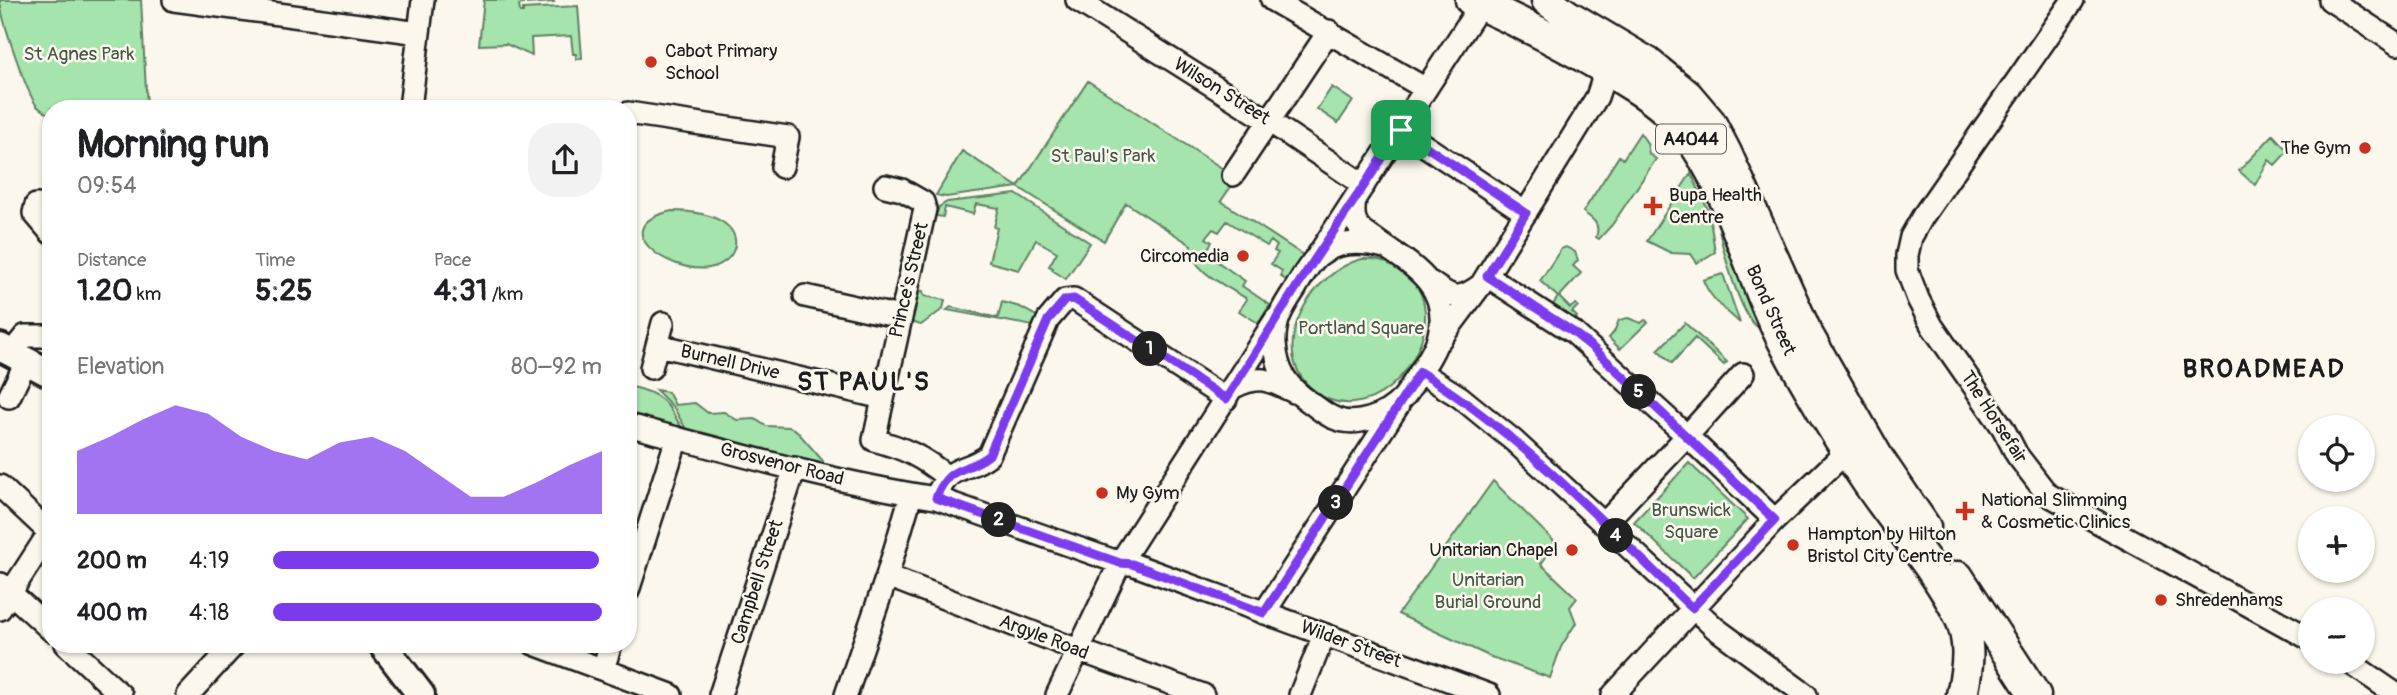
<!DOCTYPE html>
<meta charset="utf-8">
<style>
:root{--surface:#fff;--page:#f2f2f2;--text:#202124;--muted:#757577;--accent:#7c3aed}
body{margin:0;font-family:Pangolin,sans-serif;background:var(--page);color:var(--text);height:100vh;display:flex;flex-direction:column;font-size:26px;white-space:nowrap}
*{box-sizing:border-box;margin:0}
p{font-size:23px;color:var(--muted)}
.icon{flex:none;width:38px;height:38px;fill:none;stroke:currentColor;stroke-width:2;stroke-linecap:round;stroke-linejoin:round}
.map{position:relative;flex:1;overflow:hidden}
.panel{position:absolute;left:42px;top:100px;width:595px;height:553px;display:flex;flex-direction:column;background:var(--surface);border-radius:28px;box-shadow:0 2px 5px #0004}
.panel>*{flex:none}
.fabs{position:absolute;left:2298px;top:415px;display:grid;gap:14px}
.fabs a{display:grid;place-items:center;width:77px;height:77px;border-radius:50%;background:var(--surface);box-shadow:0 2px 5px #0004;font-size:35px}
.pin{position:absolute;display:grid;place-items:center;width:60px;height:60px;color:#fff;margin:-30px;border-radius:14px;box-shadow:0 4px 10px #0006}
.km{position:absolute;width:35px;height:35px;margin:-18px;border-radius:50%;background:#222;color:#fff;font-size:19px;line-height:35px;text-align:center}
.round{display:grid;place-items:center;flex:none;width:74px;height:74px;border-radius:28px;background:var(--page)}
.overview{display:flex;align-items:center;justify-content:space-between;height:119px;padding:0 35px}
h1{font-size:38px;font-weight:800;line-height:52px}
.stats{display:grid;grid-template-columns:repeat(3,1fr);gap:10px;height:119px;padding:7px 35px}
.stats div{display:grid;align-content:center}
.stats b{font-size:30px;font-weight:800}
.stats small{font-size:19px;font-weight:400}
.stats p{font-size:19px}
.chart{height:196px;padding:14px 35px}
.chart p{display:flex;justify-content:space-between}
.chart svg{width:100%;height:126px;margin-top:7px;fill:var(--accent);opacity:.7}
ul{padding:0 35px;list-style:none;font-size:23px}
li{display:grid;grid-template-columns:112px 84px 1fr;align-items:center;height:52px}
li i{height:18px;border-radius:9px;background:var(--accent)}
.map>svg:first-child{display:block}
.green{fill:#a5e4ac;stroke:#608064;stroke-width:2}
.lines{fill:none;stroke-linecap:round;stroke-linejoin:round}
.minor-casing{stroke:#1c1c1c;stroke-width:26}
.major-casing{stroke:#1c1c1c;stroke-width:32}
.highway-casing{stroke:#1c1c1c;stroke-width:35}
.minor{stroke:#fbf7ec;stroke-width:21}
.major{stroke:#fbf7ec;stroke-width:26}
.highway{stroke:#fbf7ec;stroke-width:30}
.route-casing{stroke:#fff;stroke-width:14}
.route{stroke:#7c3aed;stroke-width:9}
.poi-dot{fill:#c8321e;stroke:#fbf7ec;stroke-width:2.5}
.labels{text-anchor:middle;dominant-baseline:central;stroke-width:5;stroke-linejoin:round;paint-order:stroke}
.shield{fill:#fbf7ec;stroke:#5f5e5a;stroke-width:2}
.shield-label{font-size:18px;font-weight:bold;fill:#1c1c1c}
.poi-label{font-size:19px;fill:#1c1c1c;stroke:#fbf7ec;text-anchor:start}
.park-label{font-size:19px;fill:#455847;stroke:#fbf7ec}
.street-label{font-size:19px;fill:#1c1c1c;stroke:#fbf7ec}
.district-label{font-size:26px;font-weight:bold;letter-spacing:2px;fill:#1c1c1c;stroke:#fbf7ec}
</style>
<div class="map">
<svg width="2397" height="695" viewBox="0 0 2397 695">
<rect width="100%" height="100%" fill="#fbf7ec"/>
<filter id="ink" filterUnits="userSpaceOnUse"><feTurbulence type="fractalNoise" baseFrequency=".0143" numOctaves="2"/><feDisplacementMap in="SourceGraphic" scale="14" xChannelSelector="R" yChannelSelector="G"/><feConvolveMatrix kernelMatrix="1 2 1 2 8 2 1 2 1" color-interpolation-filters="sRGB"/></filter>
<g filter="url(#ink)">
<path class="green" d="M0 0H141L147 108H51V116C47 113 41 110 37 106 27 94 0 16 0 0Z
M484 0H553L554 2 527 4V0H523V4L519 5 520 12H523V9L578 6 582 58 576 59V54H573L571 36 531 38 532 56 506 44 479 45Z
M1088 81 1237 178 1221 201 1303 255 1286 280 1280 276 1282 271 1271 264 1278 253 1274 251 1277 246 1271 241 1267 246 1227 221 1219 232 1213 229 1206 238 1212 242 1205 253 1245 281 1242 286 1270 305 1258 323 1239 311 1247 299C1228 287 1188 270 1191 245L1126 203 1104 241 1018 187 946 197 936 195 962 151 1018 187Z
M1332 87 1353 101 1338 123 1317 109Z
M1640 133 1647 143 1649 154 1656 159 1612 225 1599 239 1596 237C1601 224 1593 219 1583 212L1619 156 1623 159Z
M2273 135 2288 151 2275 165 2269 160 2255 185 2239 171Z
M1691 173 1709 212 1715 252 1697 263 1691 254 1671 253 1647 241Z
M1016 194 1090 243 1066 279 1052 270 1053 268 1049 266 1057 252 1036 240 1019 270 989 262 997 228 994 227 999 208 976 204 973 214 945 207 943 217 936 216 939 207 947 202Z
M672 211C689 211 709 213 724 223 746 239 733 264 709 268 668 274 603 226 672 211Z
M1719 221 1758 327C1742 321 1717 237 1719 221Z
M1566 247 1575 252 1578 260 1573 266 1581 273 1559 297 1570 308 1576 304 1578 306 1572 312 1577 317 1575 321 1552 306 1558 297 1540 281 1561 249Z
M1362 259C1379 257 1393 263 1406 274 1452 312 1407 399 1353 403 1337 404 1322 399 1310 387 1266 346 1313 271 1362 259Z
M1723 274 1740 323C1726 310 1710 299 1703 280Z
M918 290 923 291 924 296 945 300 943 309 921 325 910 322Z
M1002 302 1020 307 1038 317 1033 326 947 310 951 307 998 318Z
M1628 318 1641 323 1645 320 1648 322 1620 349 1609 338 1614 332 1619 320Z
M1685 323 1727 362 1724 365 1695 338 1672 363 1658 350Z
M628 386C662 393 666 401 683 430L628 415Z
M656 390 668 392 675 405 695 403 708 413 724 412 737 420 755 419 766 426 789 427 796 430 823 461 822 464 687 431 674 408Z
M1689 463 1748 519 1693 578 1634 522Z
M1493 481 1556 543 1541 564 1577 598 1570 607 1576 623 1561 647 1550 678 1491 657 1398 614Z"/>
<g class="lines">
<defs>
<path id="minor" d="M174 0 419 33
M1077 0 1269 121 1364 185
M1272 0 1426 89
M2073 0 1923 216 1911 237 1907 255V270L1918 299 1932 326 2003 428 2017 455 2047 494 2310 639
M2330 0 2397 44
M410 108 423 0
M628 113 788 137 782 167
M1401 130 1526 213
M1233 175 1329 31
M885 186 902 190 923 202 925 209 874 440C904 448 923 457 947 477
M1355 199C1354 207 1352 216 1357 224 1361 232 1370 236 1377 241 1411 265 1451 285 1439 335 1436 349 1425 365 1417 377 1412 384 1408 393 1402 399 1386 416 1356 428 1334 418 1326 415 1318 408 1311 403 1287 387 1277 372 1275 343 1274 321 1283 307 1295 289 1301 279 1309 263 1319 255 1338 240 1364 242 1385 247
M51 207 36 205 34 213 51 233
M1318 255 1481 4
M1487 276 1573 332 1687 436 1743 374
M1430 282C1452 298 1458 302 1481 285L1439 341
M1481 285 1597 97 1602 82 1601 67
M805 296 900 317
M658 345 883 398
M12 352 25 336H51
M651 368 663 323
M1420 372 1460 397 1514 441 1604 524
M1234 387C1260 374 1270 380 1294 392
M9 397 27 360
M628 425C730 452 832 482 936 498L1120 563 1132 564 1489 695
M0 486 51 534
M936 498C949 462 965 474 989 455L1048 320 1065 300 1074 299 1226 399
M1775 520 1687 436 1604 524 1715 628 1806 695
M887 576 1078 650 1203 695
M1 584 51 630
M628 591 677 438
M0 609 51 530
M1264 613 1398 406
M66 644 121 695
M534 644 671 695
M2349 662 2397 695
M603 669 611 644
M188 695 235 644
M720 695 795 468
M846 695 887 576 911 495
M1057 695 1120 563 1276 319
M1300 695 1324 635
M1613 695 1775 520 1848 450"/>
<path id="major" d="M0 347 51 374
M382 644 421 695"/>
<path id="highway" d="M1471 0C1518 21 1563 44 1607 70 1630 84 1653 97 1672 116 1720 167 1739 236 1764 299 1775 327 1789 353 1804 379 1824 414 1845 449 1868 483 1897 526 1934 566 1958 613 1972 639 1968 667 1962 695
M1547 0 1567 15 1648 63 1687 95 1710 122 1726 153 1807 334 1878 458 1925 527
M1958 577 2035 695"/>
</defs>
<use href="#minor" class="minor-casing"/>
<use href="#major" class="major-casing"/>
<use href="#highway" class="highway-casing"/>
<use href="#minor" class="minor"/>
<use href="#major" class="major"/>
<use href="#highway" class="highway"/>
</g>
</g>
<g class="lines" filter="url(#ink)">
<defs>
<path id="route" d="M1401 130 1526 213 1487 276 1573 332 1593 348 1775 520 1692 608C1606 526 1521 434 1420 372L1264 613 1132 564 1120 563 936 498C949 463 965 474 989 455L1048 320 1065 300 1074 299 1226 399 1301 280Z"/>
</defs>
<use href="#route" class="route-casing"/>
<use href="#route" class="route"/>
</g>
<g class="poi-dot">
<circle cx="651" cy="62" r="7"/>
<circle cx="2365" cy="148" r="7"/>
<path d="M1649.5 195.5h7v7h7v7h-7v7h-7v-7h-7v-7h7z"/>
<circle cx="1243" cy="256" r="7"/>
<circle cx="1102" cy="493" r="7"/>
<path d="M1961.5 500.5h7v7h7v7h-7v7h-7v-7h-7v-7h7z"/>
<circle cx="1793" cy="545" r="7"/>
<circle cx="1572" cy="550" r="7"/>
<circle cx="2161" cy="600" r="7"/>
</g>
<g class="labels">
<rect class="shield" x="1656" y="124.5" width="70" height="29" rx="5"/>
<g class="shield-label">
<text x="1691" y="139">A4044</text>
</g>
<g class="poi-label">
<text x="665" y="51">Cabot Primary<tspan x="665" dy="22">School</tspan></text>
<text x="2351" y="148" text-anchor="end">The Gym</text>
<text x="1669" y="195">Bupa Health<tspan x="1669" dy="22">Centre</tspan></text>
<text x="1229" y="256" text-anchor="end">Circomedia</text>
<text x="1116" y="493">My Gym</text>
<text x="1981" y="500">National Slimming<tspan x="1981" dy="22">&amp; Cosmetic Clinics</tspan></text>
<text x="1807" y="534">Hampton by Hilton<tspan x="1807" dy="22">Bristol City Centre</tspan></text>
<text x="1558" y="550" text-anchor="end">Unitarian Chapel</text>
<text x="2175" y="600">Shredenhams</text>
</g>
<g class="park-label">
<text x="79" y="54">St Agnes Park</text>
<text x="1103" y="156">St Paul's Park</text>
<text x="1361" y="328">Portland Square</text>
<text x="1691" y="510">Brunswick<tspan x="1691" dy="22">Square</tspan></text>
<text x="1488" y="580">Unitarian<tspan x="1488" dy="22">Burial Ground</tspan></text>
</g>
<g class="street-label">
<text transform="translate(1222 91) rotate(32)">Wilson Street</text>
<text transform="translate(909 280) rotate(-77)">Prince's Street</text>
<text transform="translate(1771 310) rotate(66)">Bond Street</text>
<text transform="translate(730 362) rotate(13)">Burnell Drive</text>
<text transform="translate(1994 417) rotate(57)">The Horsefair</text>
<text transform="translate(782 464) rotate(14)">Grosvenor Road</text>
<text transform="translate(757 582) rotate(-72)">Campbell Street</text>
<text transform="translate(1044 637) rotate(21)">Argyle Road</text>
<text transform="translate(1351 644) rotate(20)">Wilder Street</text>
</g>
<g class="district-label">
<text x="2264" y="369">BROADMEAD</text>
<text x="864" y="382">ST PAUL'S</text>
</g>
</g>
</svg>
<div class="fabs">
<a><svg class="icon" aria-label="locate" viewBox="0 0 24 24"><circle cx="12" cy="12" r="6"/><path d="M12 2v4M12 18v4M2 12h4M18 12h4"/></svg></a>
<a>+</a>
<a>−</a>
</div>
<div class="pin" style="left:1401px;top:130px;background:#1e9e55"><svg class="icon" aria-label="arrive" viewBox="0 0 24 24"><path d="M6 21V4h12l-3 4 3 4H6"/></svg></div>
<b class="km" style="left:1150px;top:349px">1</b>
<b class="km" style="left:999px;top:520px">2</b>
<b class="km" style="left:1336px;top:503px">3</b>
<b class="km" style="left:1616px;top:536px">4</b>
<b class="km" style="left:1639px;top:392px">5</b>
<section class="panel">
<div class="overview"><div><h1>Morning run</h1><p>09:54</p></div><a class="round"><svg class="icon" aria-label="share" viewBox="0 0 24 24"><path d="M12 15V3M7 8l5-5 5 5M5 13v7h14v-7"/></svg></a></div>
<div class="stats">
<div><p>Distance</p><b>1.20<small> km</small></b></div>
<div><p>Time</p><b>5:25</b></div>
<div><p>Pace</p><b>4:31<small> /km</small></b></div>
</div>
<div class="chart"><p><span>Elevation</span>80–92 m</p>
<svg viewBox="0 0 160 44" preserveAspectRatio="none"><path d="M0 44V22L10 17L20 11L30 6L40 9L50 17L60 22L70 25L80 19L90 17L100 22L110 30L120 38L130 38L140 33L150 27L160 22V44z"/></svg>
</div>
<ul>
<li><b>200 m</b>4:19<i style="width:99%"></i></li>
<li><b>400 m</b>4:18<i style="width:100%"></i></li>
</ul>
</section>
</div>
